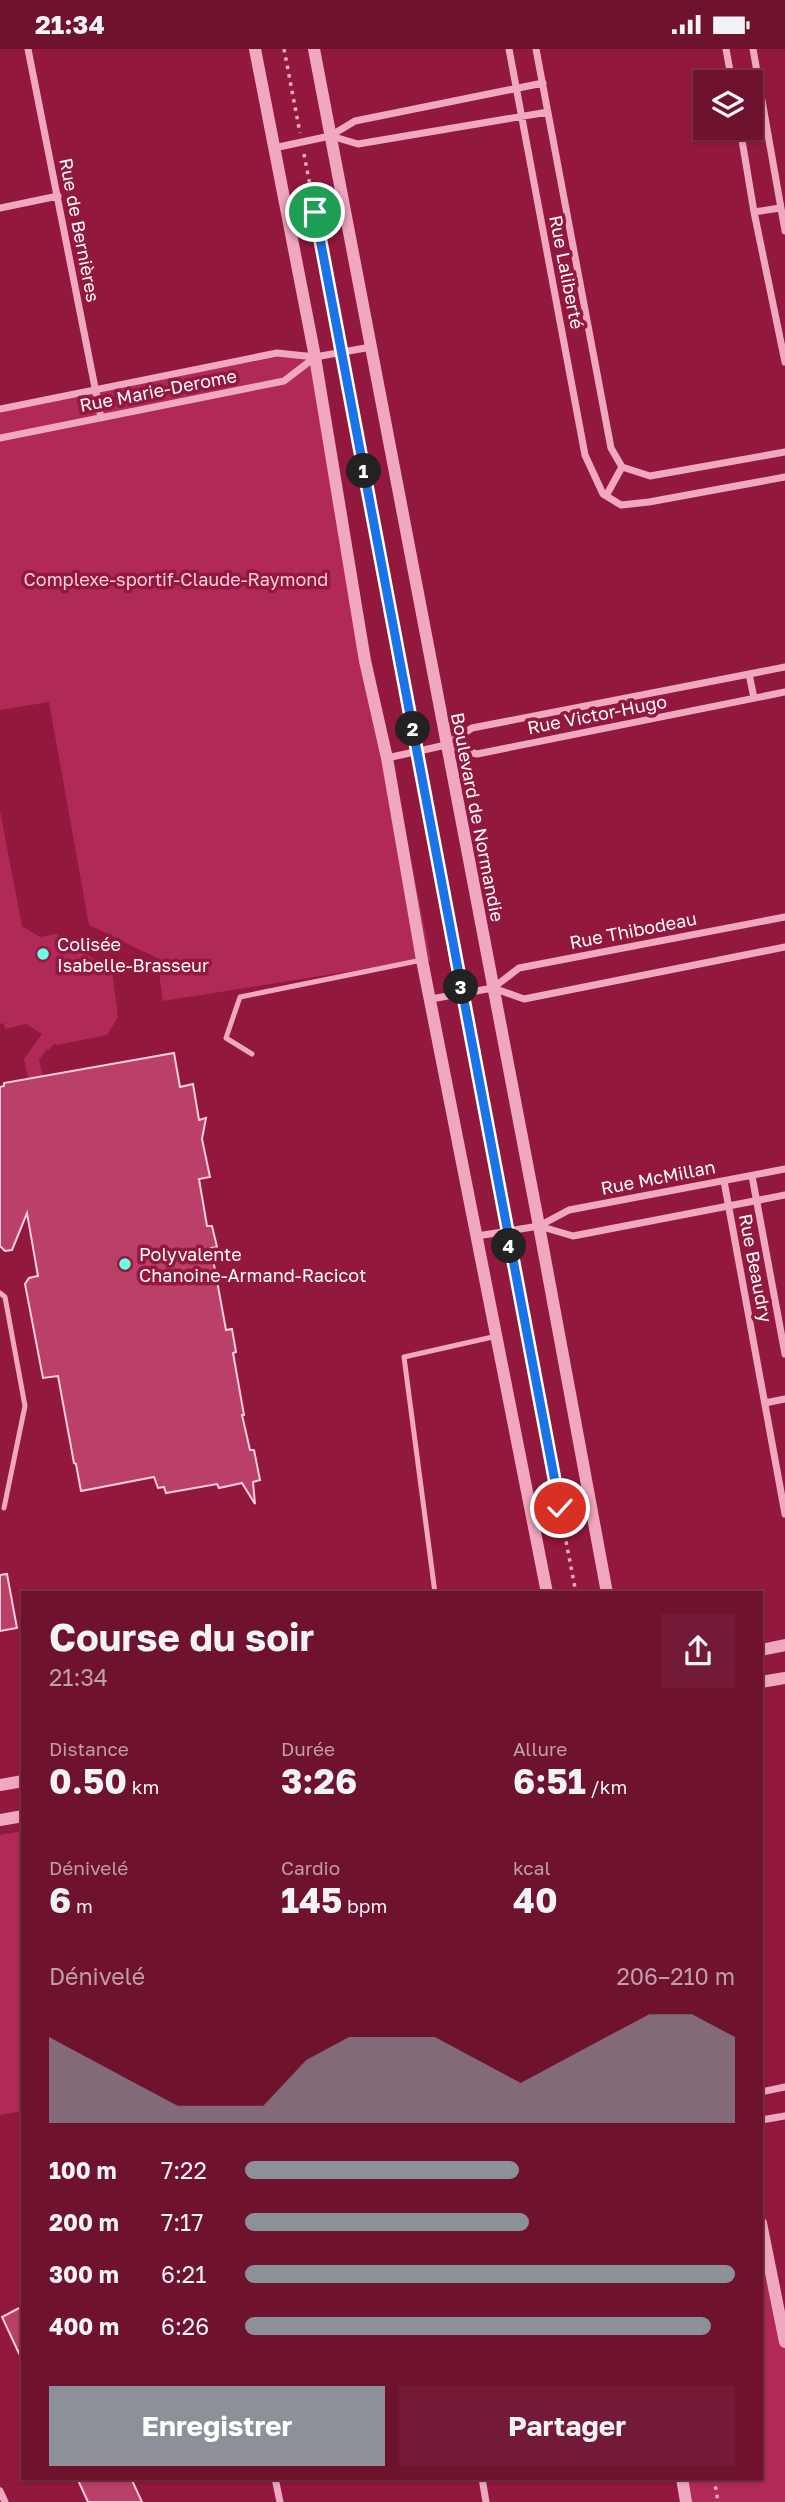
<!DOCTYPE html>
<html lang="fr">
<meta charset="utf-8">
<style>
:root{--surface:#6e122e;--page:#731b36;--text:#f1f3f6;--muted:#bf9eaa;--line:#80324a;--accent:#8c9099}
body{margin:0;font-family:"Golos Text",sans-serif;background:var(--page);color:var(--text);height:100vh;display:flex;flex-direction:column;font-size:26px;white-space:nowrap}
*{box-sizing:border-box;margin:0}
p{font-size:23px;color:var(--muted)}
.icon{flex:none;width:38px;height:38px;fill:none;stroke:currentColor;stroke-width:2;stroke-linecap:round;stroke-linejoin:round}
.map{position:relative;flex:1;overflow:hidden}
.panel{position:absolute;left:21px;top:1542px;width:742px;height:889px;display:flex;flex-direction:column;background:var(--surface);border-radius:0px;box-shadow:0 2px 5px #0004,0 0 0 2px var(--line)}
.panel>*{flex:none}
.tools{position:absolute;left:693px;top:21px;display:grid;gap:14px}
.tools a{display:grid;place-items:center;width:70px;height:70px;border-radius:0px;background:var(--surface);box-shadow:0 2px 5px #0004,0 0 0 2px var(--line);font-size:35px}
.pin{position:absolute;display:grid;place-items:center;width:60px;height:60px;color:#fff;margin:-30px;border:4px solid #fff;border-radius:50%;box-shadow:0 2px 7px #0007}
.km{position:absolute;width:35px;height:35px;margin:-18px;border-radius:50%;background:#222;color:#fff;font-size:19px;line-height:35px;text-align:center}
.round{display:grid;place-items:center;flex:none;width:74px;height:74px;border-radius:0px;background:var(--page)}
.summary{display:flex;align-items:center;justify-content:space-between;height:119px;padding:0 28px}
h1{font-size:38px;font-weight:700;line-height:52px}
.stats{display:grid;grid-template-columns:repeat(3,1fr);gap:10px;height:119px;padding:7px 28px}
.stats div{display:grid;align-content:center}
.stats b{font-size:35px;font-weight:700}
.stats small{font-size:19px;font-weight:400}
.stats p{font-size:19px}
.chart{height:196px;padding:14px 28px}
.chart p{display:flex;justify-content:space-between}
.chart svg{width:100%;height:126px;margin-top:7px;fill:var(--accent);opacity:.7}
.action{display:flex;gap:14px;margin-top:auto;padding:14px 28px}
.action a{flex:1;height:80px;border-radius:0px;background:var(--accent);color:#fff;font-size:28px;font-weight:700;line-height:80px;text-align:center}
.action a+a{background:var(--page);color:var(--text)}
ul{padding:0 28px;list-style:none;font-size:23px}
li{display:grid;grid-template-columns:112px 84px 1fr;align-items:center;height:52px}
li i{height:18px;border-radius:9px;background:var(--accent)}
.status{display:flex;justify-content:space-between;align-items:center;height:49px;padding:0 35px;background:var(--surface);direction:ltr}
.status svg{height:19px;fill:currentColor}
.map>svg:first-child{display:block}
.green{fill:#b12a57}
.building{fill:#ba4068;stroke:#fbcedd;stroke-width:2}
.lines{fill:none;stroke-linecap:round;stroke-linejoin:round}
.path{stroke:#f0a8c0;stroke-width:3.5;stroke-dasharray:3.5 5;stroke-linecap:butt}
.service{stroke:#f0a8c0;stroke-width:5}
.minor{stroke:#f0a8c0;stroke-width:7}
.tertiary{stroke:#f0a8c0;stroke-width:12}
.route-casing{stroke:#fff;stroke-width:14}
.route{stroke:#1a73e8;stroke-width:9}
.poi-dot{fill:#67ffe6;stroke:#93183e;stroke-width:2.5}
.labels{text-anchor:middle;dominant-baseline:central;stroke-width:7;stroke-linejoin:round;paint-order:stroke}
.street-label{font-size:18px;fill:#fff;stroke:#93183e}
.park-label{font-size:18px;fill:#fbcedd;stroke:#93183e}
.poi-label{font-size:18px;fill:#fff;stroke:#93183e;text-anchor:start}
</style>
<div class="status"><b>21:34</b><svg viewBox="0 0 49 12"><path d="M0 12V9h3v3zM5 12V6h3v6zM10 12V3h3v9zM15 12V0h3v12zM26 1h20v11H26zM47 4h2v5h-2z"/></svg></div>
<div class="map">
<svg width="785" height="2453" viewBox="0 0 785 2453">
<rect width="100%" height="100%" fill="#93183e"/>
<path class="green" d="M311 302 431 912 422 911 163 952 157 909 89 876 49 653 0 661V362L96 342Z
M0 762 22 877 40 888 56 885 112 922 118 968 107 986 57 996 54 995 49 1001 47 1000 39 1011 43 1027 28 1029 24 1010 42 985 26 975 5 980 4 974 0 975Z
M23 1782V2062L0 2066V1786Z
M761 2174 785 2293V2453H686L682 2429H761Z"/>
<path class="building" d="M174 1004 180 1038 193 1035 199 1071 206 1069 202 1090 210 1128 199 1130 207 1177H212L217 1198 211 1199 226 1281 232 1280 236 1303 233 1304 244 1366H242L250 1401H254L260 1431 253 1433 255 1455 242 1434 219 1439 217 1435 166 1444 164 1438 158 1439 154 1428 81 1442 76 1415 74 1414 58 1327 43 1329 25 1235 29 1229 38 1227 27 1164 12 1201 5 1202 0 1197V1038L4 1037V1034Z
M7 1525 17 1579 0 1582V1526Z
M23 2257V2313L2 2268Z
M77 2429H131L142 2453H88Z"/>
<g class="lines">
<path class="path" d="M284 0 300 84
M304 105 340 294
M344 315 416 692
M420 714 460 933
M464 955 504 1171
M508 1192 576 1544
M714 2429 718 2453"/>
<path class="service" d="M252 1005 226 989 240 948 422 911
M0 1244 5 1248 25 1357 4 1459
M435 1544 404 1308 497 1287"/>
<path class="minor" d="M28 0 101 369
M509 0 585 406 603 445 621 456 649 453 785 428
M536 0 611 399 622 418 650 427 785 403
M726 0 732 33
M753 0 785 182
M740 79 754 163 785 313
M331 87 358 95 548 63
M274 99 330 87 355 72 543 34
M0 159 58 147
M754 163 780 159
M0 360 277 304 315 308 371 298
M0 389 284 332 314 309
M606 447 622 418
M749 625 754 649
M447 697 477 705 785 643
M387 709 446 696 472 679 785 618
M493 939 519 919 785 868
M431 950 493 939 524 950 785 898
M752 1127 785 1305
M724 1132 785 1465
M539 1177 573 1187 785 1146
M477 1187 539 1177 569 1161 785 1120
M765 1354 785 1350
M761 2043 785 2038
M761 2071 785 2067
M275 2429 280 2453
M482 2429 486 2453
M0 2442 5 2453"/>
<path class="tertiary" d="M255 0 315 308 365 612 387 709 422 911 547 1544
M314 0 539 1177 607 1544
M761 1601 785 1596
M761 1633 785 1629
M0 1736 23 1732
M0 1771 23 1767
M761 2174 785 2293
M682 2429 686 2453"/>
</g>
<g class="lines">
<defs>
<path id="route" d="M315 163 560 1459"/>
</defs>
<use href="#route" class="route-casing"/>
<use href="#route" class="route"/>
</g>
<g class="poi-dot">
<circle cx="43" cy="905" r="7"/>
<circle cx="125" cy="1215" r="7"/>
</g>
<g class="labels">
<g class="street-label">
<text transform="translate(80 181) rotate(79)">Rue de Bernières</text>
<text transform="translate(567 223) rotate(79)">Rue Laliberté</text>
<text transform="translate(158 341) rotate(-11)">Rue Marie-Derome</text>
<text transform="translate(597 665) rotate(-11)">Rue Victor-Hugo</text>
<text transform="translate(478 768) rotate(79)">Boulevard de Normandie</text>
<text transform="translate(633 881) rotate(-11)">Rue Thibodeau</text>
<text transform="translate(658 1128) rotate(-11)">Rue McMillan</text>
<text transform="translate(756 1219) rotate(79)">Rue Beaudry</text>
</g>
<g class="park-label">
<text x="176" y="530">Complexe-sportif-Claude-Raymond</text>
</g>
<g class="poi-label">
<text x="57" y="895">Colisée<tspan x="57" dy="21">Isabelle-Brasseur</tspan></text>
<text x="139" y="1205">Polyvalente<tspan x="139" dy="21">Chanoine-Armand-Racicot</tspan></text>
</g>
</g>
</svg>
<div class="tools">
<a><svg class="icon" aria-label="layers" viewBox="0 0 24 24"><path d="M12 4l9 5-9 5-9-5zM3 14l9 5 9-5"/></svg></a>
</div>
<div class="pin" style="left:315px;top:163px;background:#1e9e55"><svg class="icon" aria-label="arrive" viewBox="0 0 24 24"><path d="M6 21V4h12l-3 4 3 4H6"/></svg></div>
<div class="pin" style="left:560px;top:1459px;background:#d93025"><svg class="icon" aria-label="check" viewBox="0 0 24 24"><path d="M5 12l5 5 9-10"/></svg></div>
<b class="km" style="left:364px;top:422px">1</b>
<b class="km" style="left:413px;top:680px">2</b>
<b class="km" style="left:461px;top:938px">3</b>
<b class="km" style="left:509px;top:1197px">4</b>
<section class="panel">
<div class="summary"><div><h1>Course du soir</h1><p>21:34</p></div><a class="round"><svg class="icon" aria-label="share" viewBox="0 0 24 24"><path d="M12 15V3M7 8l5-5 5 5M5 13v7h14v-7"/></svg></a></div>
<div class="stats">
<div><p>Distance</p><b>0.50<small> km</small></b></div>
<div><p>Durée</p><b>3:26</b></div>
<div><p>Allure</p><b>6:51<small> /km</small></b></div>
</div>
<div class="stats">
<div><p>Dénivelé</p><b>6<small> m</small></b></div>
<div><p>Cardio</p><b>145<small> bpm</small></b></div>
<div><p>kcal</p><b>40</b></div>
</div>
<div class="chart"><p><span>Dénivelé</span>206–210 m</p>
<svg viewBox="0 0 160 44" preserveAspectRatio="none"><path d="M0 44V14L10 22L20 30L30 38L40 38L50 38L60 22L70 14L80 14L90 14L100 22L110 30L120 22L130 14L140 6L150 6L160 14V44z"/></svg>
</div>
<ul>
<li><b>100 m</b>7:22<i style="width:56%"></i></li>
<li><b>200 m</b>7:17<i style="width:58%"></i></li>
<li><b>300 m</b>6:21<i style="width:100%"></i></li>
<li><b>400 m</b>6:26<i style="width:95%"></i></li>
</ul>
<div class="action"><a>Enregistrer</a><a>Partager</a></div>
</section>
</div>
